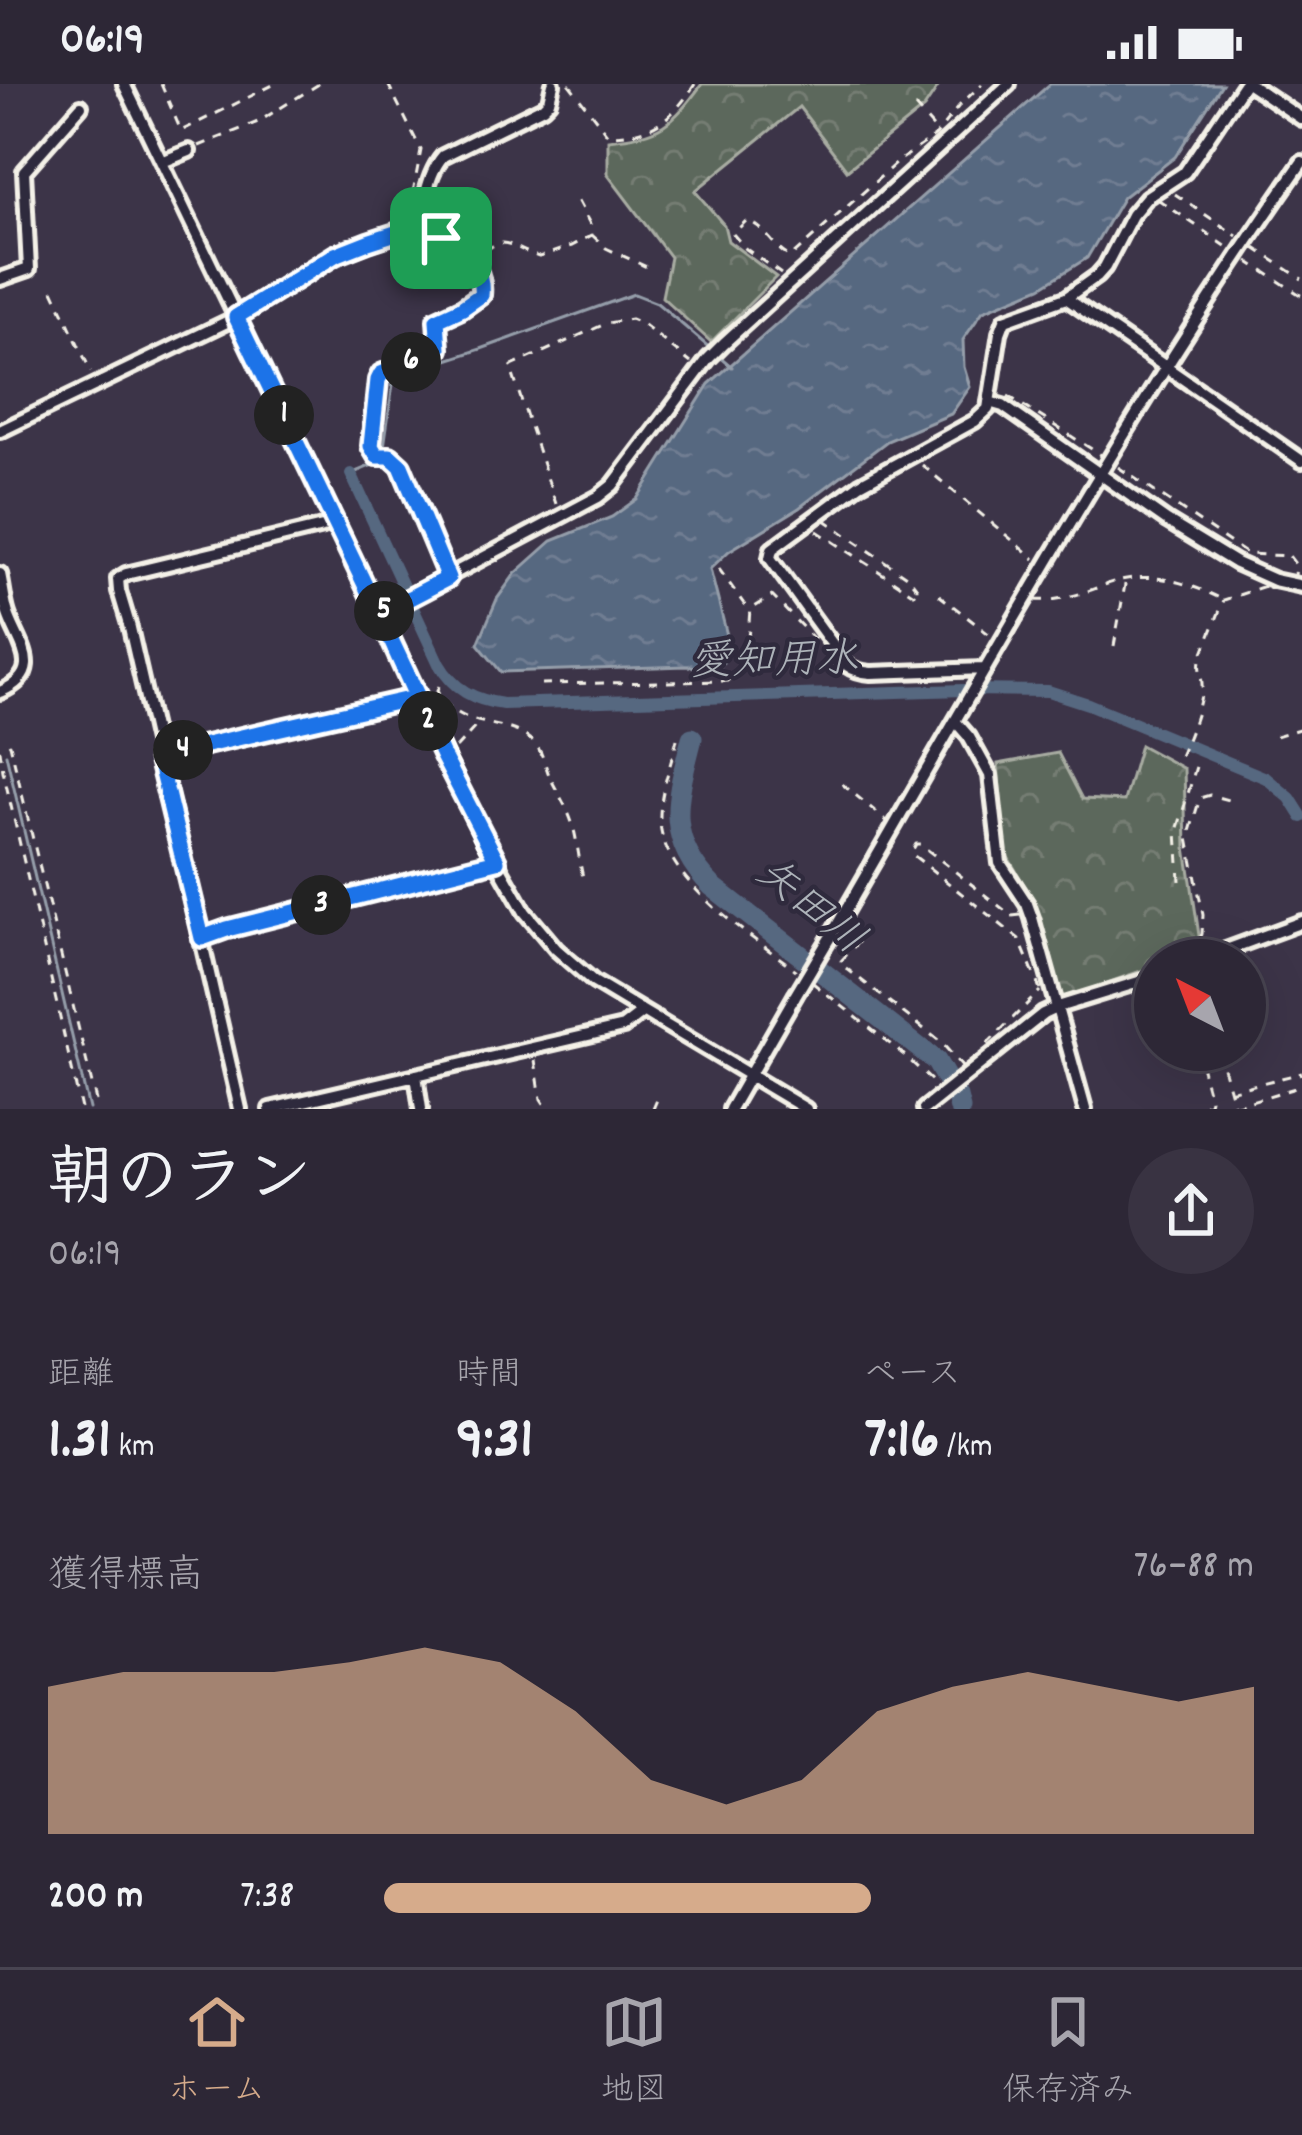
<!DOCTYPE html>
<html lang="ja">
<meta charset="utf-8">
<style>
:root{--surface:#2d2736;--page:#393342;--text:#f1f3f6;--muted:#a7a5ad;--line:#484451;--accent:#d6ab8b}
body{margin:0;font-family:Dekko,"Klee One",sans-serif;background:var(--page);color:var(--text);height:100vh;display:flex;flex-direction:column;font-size:45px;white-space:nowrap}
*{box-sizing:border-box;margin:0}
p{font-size:39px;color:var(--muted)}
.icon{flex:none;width:66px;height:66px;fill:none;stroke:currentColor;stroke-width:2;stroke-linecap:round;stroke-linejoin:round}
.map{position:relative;height:1025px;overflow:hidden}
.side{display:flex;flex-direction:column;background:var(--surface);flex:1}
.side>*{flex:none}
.needle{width:78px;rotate:318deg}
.tools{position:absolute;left:1134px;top:855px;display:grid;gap:24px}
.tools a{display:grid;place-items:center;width:132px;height:132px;border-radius:50%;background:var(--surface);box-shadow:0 12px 48px #0002,0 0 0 3px var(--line);font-size:60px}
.pin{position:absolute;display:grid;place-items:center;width:102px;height:102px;color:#fff;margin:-51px;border-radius:24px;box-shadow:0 6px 18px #0006}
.km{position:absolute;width:60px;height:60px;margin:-30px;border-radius:50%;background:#222;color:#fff;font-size:33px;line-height:60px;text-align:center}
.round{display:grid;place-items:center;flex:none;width:126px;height:126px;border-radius:63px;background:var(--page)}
.overview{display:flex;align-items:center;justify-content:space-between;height:204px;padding:0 48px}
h1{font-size:66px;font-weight:700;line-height:90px}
.figures{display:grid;grid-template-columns:repeat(3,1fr);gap:18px;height:204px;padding:12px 48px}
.figures div{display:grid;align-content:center}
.figures b{font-size:60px;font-weight:700}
.figures small{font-size:33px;font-weight:400}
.figures p{font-size:33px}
.chart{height:336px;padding:24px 48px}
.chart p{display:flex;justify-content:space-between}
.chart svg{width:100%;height:216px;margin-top:12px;fill:var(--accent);opacity:.7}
ul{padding:0 48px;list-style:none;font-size:39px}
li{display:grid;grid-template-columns:192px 144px 1fr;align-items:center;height:90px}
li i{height:30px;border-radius:15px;background:var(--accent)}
.status{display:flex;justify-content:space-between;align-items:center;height:84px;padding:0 60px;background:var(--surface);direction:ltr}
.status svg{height:33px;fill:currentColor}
.dock{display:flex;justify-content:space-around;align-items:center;height:168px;border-top:3px solid var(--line);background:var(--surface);font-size:33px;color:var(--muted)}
.dock a{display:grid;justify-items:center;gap:6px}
.dock .current{color:var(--accent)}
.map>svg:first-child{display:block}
.forest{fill:url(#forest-crowns);stroke:#a8aca2;stroke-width:3}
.water{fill:url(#water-ripples);stroke:#959eaa;stroke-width:3}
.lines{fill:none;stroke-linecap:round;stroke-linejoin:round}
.stream{stroke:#959eaa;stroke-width:3}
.canal{stroke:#566780;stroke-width:12}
.river{stroke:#566780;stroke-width:21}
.minor-casing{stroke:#f4f1e8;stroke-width:20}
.path{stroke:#f4f1e8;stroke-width:3;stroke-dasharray:9 9;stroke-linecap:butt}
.minor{stroke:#2f2a3d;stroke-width:10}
.minor-bridge-casing{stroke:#f4f1e8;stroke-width:20;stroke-linecap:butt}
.minor-bridge{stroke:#2f2a3d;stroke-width:10}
.route-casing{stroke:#fff;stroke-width:24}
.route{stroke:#1a73e8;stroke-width:15}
.labels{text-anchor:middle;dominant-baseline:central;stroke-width:9;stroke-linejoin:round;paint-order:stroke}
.water-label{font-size:42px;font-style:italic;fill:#adb3b9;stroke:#2f2a3d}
</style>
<div class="status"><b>06:19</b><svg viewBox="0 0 49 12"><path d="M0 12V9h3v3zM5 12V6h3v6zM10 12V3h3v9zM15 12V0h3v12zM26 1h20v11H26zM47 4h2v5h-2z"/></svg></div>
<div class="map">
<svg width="1302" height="1025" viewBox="0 0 1302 1025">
<defs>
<pattern id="forest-crowns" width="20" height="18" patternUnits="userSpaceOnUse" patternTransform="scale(3)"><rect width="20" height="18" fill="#5c675b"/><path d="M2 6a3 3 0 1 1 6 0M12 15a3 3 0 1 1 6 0" fill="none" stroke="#747d73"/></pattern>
<pattern id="water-ripples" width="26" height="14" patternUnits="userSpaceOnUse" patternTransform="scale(3)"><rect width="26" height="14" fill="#566780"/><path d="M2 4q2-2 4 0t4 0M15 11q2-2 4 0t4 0" fill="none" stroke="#6f7d92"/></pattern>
</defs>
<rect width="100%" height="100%" fill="#3c3448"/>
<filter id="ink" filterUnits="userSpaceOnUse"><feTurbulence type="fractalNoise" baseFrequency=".00833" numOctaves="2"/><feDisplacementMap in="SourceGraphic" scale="24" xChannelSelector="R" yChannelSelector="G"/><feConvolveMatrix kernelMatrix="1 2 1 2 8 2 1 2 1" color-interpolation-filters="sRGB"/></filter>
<g filter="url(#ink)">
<path class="forest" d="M702 0H940L924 24 847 86 799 23 695 107 724 141 728 157 776 193 711 258 662 213 670 173 608 91V56C660 51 672 41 702 0Z
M1140 661 1184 685 1186 763 1201 865 1171 876H1155V882L1062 915 1036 821 1005 768 998 680 1058 669 1082 715 1124 717Z"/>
<path class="water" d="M1050 0H1222L1175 73 1123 113 1087 174 1041 203 983 227 963 256 964 283 970 303 951 330 887 357 799 424 729 467 710 485 731 567 719 584 687 582 501 588 478 560 497 515 515 490 552 457 612 433 637 415 709 300Z"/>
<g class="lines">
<path class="stream" d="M351 390 382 377 394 293 481 265 634 210 657 219 732 283
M6 670 89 1025"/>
<path class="canal" d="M351 390 439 580C454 606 474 616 503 620L964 606 1048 607 1088 620 1266 694 1290 714 1302 733"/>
<path class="river" d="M692 654C677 714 663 753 712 802L936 977 957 1013 960 1025"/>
<defs>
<path id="minor" d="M124 0 379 529 484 756 525 828 556 865 594 898 806 1025
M1250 0 1302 35
M162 78 189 67
M0 195 29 185 24 87 81 22
M1066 214 1302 377
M989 318 1003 322 1167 437 1236 479 1274 496 1302 502
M0 347 237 233 335 171 414 143C427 120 425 93 443 72L543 23 549 17 553 0
M0 490C3 503 4 518 8 530 18 560 47 588 0 608
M379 529 598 413 613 401 708 275 724 259 1009 0
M985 585 871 589C850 587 841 580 833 561L770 474 772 465 860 400 975 337 988 325 1000 249 1005 236 1066 214 1097 192 1105 183 1132 131 1147 113 1185 88 1244 0
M955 637 969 653 990 691 1000 779 1027 820 1032 834 1085 1025
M158 672 418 613
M832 850C983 590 1129 325 1302 78
M202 854 227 845 497 777
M1199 876 1302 838
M416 991 421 1025
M240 1025 130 544 119 507 118 495 126 490 335 440
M270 1025 623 943 641 929
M730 1025 795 912
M924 1025 1043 930 1058 923 1155 893"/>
</defs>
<use href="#minor" class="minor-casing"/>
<path class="path" d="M161 0 181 47 275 0
M388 0 421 66 411 119
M569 0 608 51C651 51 672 36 695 0
M915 23 938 49
M199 62 258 38 319 0
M1175 110 1237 152
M1159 116 1230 165
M426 149 448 157 474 177
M592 151 606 164 651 185
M1255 164 1302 195
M1248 177 1302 212
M781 190 746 165 733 150 746 137C765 140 773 166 791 173L896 79 936 51 958 23 982 0
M53 206 91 288
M1008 312 1101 371
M922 381 1035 475
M1118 383 1247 470 1289 472 1296 481 1295 491
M556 420 511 285 512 282 607 239 631 235 641 239 691 279
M817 447 917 512V504L909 494 825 436
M443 480 401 382 390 372H377L371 362 381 290 437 268 439 265 435 239 437 236 476 217C489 202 476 192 474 177 505 147 504 161 539 173L572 162 592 151 590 140 576 114
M719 485 749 527
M939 511 990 551
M1035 516C1062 518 1085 508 1110 499 1150 486 1186 498 1222 515
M1114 562 1126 495
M541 600 727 597C752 576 747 556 750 526L772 512 815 556
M439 602 437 607C460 649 506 632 533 658 542 666 545 681 549 691 557 708 568 724 573 742 578 760 579 779 584 797
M1276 652 1302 644
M677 655C671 682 659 709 660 738 663 797 752 853 796 886
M456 664 478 640
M1180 672C1189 652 1199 627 1202 605 1203 594 1198 586 1200 576L1224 516 1265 502
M842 700 887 737
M1180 797 1177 747 1197 679
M1021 831 1012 832 920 760H916L912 767 913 771 1019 855 1040 905
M859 857 841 877 842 881 942 959 963 984
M1193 869 1202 850 1203 831 1188 754 1200 714 1210 711 1228 716
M813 899 904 971 935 1000
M987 960 1040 907
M1218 966 1235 1025
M535 976 541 1015 548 1025
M1229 1007 1302 989
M1234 1022 1302 1002
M81 1025 3 687 0 666 10 660 98 1025
M653 1025 659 1011
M1187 1025 1209 1019 1210 1015 1197 966"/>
<use href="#minor" class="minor"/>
<defs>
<path id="minor-bridge" d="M795 912 832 850"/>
</defs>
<use href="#minor-bridge" class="minor-bridge-casing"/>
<use href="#minor-bridge" class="minor-bridge"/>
</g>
</g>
<g class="lines" filter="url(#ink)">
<defs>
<path id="route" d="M441 154 414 143 368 158 335 171 236 233 379 530 443 672 497 777 227 845 202 854 158 672 418 613 379 530 448 494 401 382 390 372H377L371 362 378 296 381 290 437 268 439 265 437 236 461 225 481 211C484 184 464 166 441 154"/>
</defs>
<use href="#route" class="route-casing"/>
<use href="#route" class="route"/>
</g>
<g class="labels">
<g class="water-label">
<text transform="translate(774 580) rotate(-1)">愛知用水</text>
<text transform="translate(808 825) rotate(39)">矢田川</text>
</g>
</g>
</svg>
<div class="tools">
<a><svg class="needle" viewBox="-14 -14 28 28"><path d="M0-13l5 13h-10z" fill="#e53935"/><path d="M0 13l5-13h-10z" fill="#a7a5ad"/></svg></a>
</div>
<div class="pin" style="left:441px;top:154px;background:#1e9e55"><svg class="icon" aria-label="arrive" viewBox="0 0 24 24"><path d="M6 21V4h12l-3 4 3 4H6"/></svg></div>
<b class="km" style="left:284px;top:331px">1</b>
<b class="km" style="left:428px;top:637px">2</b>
<b class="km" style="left:321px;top:821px">3</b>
<b class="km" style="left:183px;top:666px">4</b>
<b class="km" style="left:384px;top:527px">5</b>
<b class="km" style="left:411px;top:278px">6</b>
</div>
<section class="side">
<div class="overview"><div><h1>朝のラン</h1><p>06:19</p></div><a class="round"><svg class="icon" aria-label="share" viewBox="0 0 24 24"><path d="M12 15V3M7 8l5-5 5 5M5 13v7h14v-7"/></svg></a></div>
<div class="figures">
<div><p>距離</p><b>1.31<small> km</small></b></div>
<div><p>時間</p><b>9:31</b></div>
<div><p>ペース</p><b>7:16<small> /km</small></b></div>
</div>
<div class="chart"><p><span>獲得標高</span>76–88 m</p>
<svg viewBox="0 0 160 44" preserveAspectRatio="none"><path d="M0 44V14L10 11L20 11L30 11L40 9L50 6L60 9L70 19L80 33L90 38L100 33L110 19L120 14L130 11L140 14L150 17L160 14V44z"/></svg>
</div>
<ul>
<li><b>200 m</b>7:38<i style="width:56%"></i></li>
</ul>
</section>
<nav class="dock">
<a class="current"><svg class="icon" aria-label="home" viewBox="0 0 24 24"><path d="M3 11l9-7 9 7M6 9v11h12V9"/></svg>ホーム</a>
<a><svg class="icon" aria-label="map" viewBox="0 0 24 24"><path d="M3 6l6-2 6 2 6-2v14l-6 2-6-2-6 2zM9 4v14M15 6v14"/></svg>地図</a>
<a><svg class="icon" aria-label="saved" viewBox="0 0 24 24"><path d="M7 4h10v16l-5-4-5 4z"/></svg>保存済み</a>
</nav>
